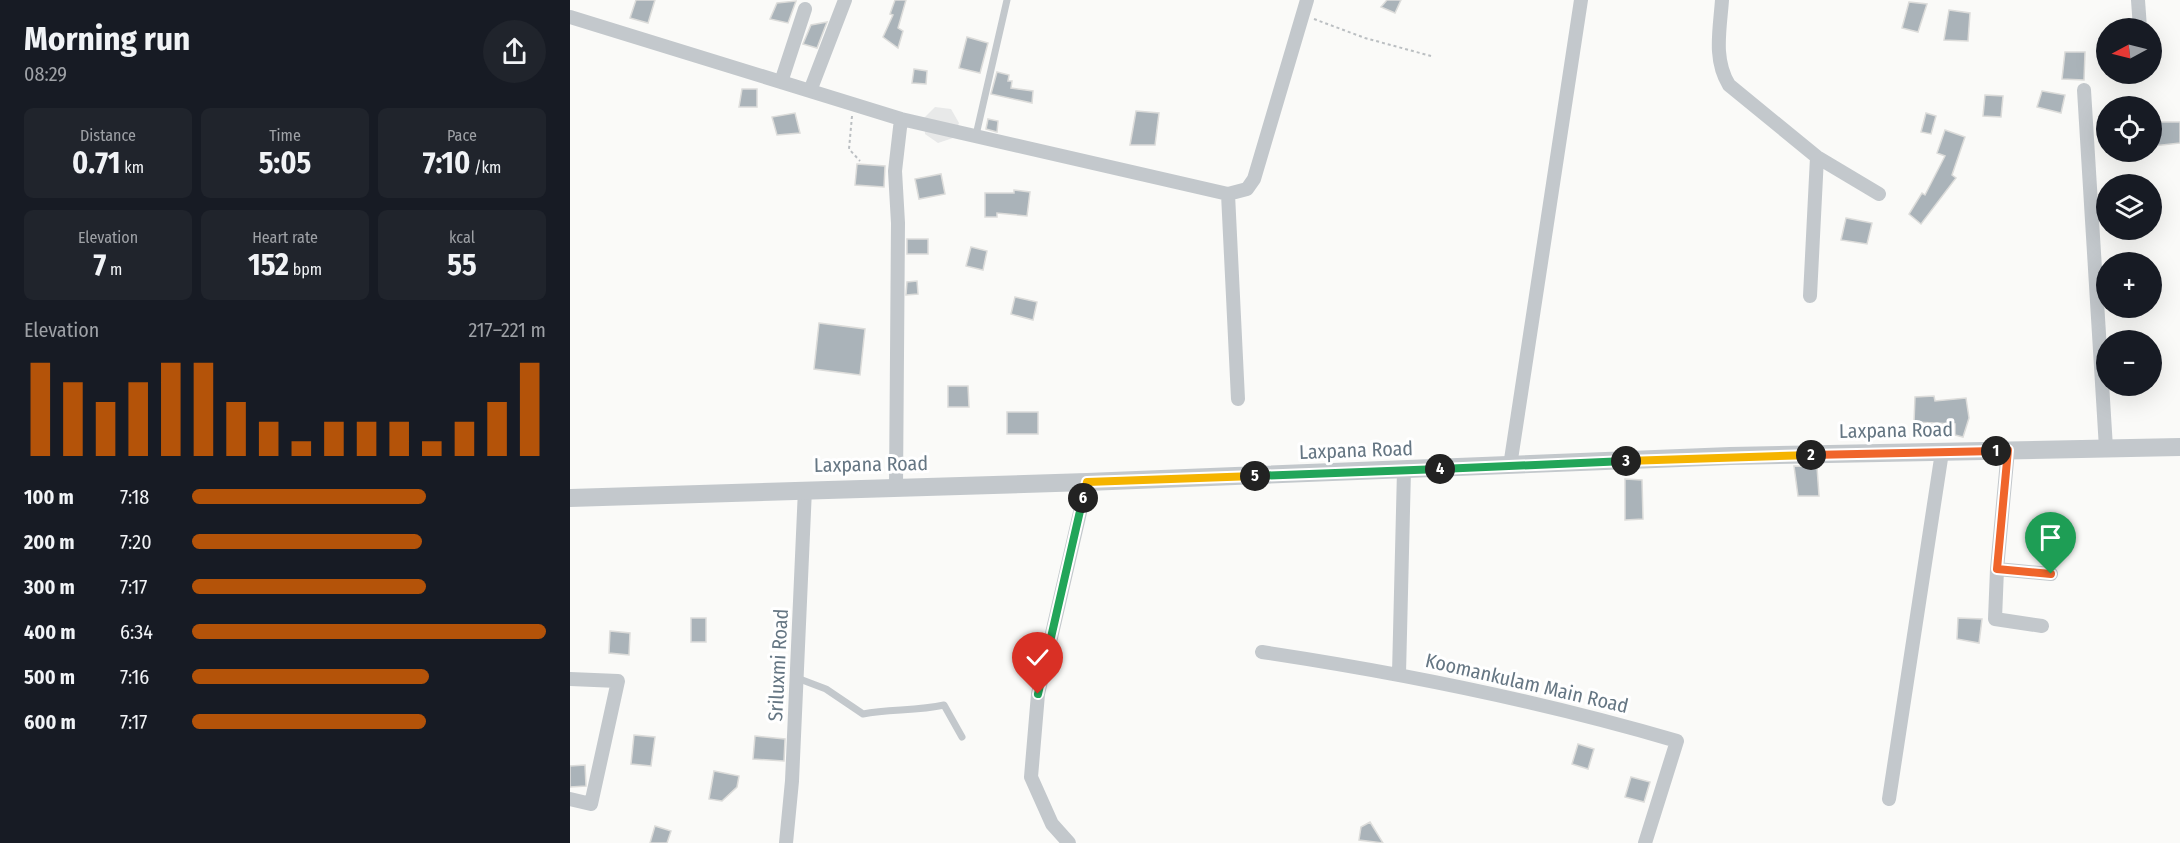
<!DOCTYPE html>
<meta charset="utf-8">
<style>
:root{--surface:#171b24;--page:#20242c;--text:#f1f3f6;--muted:#9ea1a6;--accent:#b45309}
body{margin:0;font-family:"Fira Sans Condensed",sans-serif;background:var(--page);color:var(--text);height:100vh;display:flex;flex-direction:column;font-size:22px;white-space:nowrap}
*{box-sizing:border-box;margin:0}
p{font-size:20px;color:var(--muted)}
.icon{flex:none;width:33px;height:33px;fill:none;stroke:currentColor;stroke-width:2;stroke-linecap:round;stroke-linejoin:round}
.map{position:relative;flex:1;overflow:hidden}
.details{display:flex;flex-direction:column;background:var(--surface);width:570px}
.details>*{flex:none}
.needle{width:39px;rotate:263deg}
.fabs{position:absolute;left:1526px;top:18px;display:grid;gap:12px}
.fabs a{display:grid;place-items:center;width:66px;height:66px;border-radius:50%;background:var(--surface);box-shadow:0 6px 24px #0002;font-size:30px}
.pin{position:absolute;display:grid;place-items:center;width:51px;height:51px;color:#fff;margin:-62px -26px;border-radius:50% 50% 50% 0;rotate:-45deg;box-shadow:0 0 6px #0007}
.pin .icon{rotate:45deg}
.km{position:absolute;width:30px;height:30px;margin:-15px;border-radius:50%;background:#222;color:#fff;font-size:16px;line-height:30px;text-align:center}
.round{display:grid;place-items:center;flex:none;width:63px;height:63px;border-radius:32px;background:var(--page)}
.summary{display:flex;align-items:center;justify-content:space-between;height:102px;padding:0 24px}
h1{font-size:33px;font-weight:700;line-height:45px}
.stats{display:grid;grid-template-columns:repeat(3,1fr);gap:9px;height:102px;padding:6px 24px}
.stats div{display:grid;align-content:center;border-radius:9px;background:var(--page);text-align:center}
.stats b{font-size:30px;font-weight:700}
.stats small{font-size:16px;font-weight:400}
.stats p{font-size:16px}
.chart{height:168px;padding:12px 24px}
.chart p{display:flex;justify-content:space-between}
.chart svg{width:100%;height:108px;margin-top:6px;stroke:var(--accent);stroke-width:6}
ul{padding:0 24px;list-style:none;font-size:20px}
li{display:grid;grid-template-columns:96px 72px 1fr;align-items:center;height:45px}
li i{height:15px;border-radius:8px;background:var(--accent)}
main{display:flex;flex:1;min-height:0}
.map>svg:first-child{display:block}
.built{fill:#e8e9e9}
.building{fill:#aab3b9;stroke:#dcdcda;stroke-width:1.5}
.lines{fill:none;stroke-linecap:round;stroke-linejoin:round}
.path{stroke:#bbbfc2;stroke-width:2;stroke-dasharray:3 3;stroke-linecap:butt}
.service{stroke:#c3c8cc;stroke-width:7}
.minor{stroke:#c3c8cc;stroke-width:14}
.tertiary{stroke:#c3c8cc;stroke-width:18}
.split-1-casing{stroke:#fff;stroke-width:12}
.split-2-casing{stroke:#fff;stroke-width:12}
.split-3-casing{stroke:#fff;stroke-width:12}
.split-4-casing{stroke:#fff;stroke-width:12}
.split-5-casing{stroke:#fff;stroke-width:12}
.split-6-casing{stroke:#fff;stroke-width:12}
.split-7-casing{stroke:#fff;stroke-width:12}
.split-1{stroke:#f0652b;stroke-width:8}
.split-2{stroke:#f0652b;stroke-width:8}
.split-3{stroke:#f5b400;stroke-width:8}
.split-4{stroke:#22a559;stroke-width:8}
.split-5{stroke:#22a559;stroke-width:8}
.split-6{stroke:#f5b400;stroke-width:8}
.split-7{stroke:#22a559;stroke-width:8}
.labels{text-anchor:middle;dominant-baseline:central;stroke-width:6;stroke-linejoin:round;paint-order:stroke}
.street-label{font-size:20px;fill:#657683;stroke:#fff}
</style>
<main>
<section class="details">
<div class="summary"><div><h1>Morning run</h1><p>08:29</p></div><a class="round"><svg class="icon" aria-label="share" viewBox="0 0 24 24"><path d="M12 15V3M7 8l5-5 5 5M5 13v7h14v-7"/></svg></a></div>
<div class="stats">
<div><p>Distance</p><b>0.71<small> km</small></b></div>
<div><p>Time</p><b>5:05</b></div>
<div><p>Pace</p><b>7:10<small> /km</small></b></div>
</div>
<div class="stats">
<div><p>Elevation</p><b>7<small> m</small></b></div>
<div><p>Heart rate</p><b>152<small> bpm</small></b></div>
<div><p>kcal</p><b>55</b></div>
</div>
<div class="chart"><p><span>Elevation</span>217–221 m</p>
<svg viewBox="0 0 160 44" preserveAspectRatio="none"><path d="M5 44V6M15 44V14M25 44V22M35 44V14M45 44V6M55 44V6M65 44V22M75 44V30M85 44V38M95 44V30M105 44V30M115 44V30M125 44V38M135 44V30M145 44V22M155 44V6"/></svg>
</div>
<ul>
<li><b>100 m</b>7:18<i style="width:66%"></i></li>
<li><b>200 m</b>7:20<i style="width:65%"></i></li>
<li><b>300 m</b>7:17<i style="width:66%"></i></li>
<li><b>400 m</b>6:34<i style="width:100%"></i></li>
<li><b>500 m</b>7:16<i style="width:67%"></i></li>
<li><b>600 m</b>7:17<i style="width:66%"></i></li>
</ul>
</section>
<div class="map">
<svg width="1610" height="843" viewBox="0 0 1610 843">
<rect width="100%" height="100%" fill="#fafaf8"/>
<path class="built" d="M365 107 381 109 389 123 383 138 368 143 355 134 354 118Z"/>
<path class="building" d="M66 0H85L78 23 60 18Z
M325 0H336L328 28 333 31 328 48 313 37 323 15 320 14Z
M817 0H831L825 13 811 7Z
M226 1 218 23 200 19 207 3Z
M1339 2 1357 4 1348 32 1332 28Z
M1379 10 1400 13 1398 41 1374 40Z
M257 22 247 48 233 44 241 25Z
M397 37 418 43 410 73 389 68Z
M1495 52H1515L1514 80 1492 79Z
M344 69 357 71 356 84 342 83Z
M427 72 439 75 438 81H442L441 88 463 91 462 103 421 94Z
M172 89H187V107H169Z
M1472 91 1495 95 1491 113 1467 107Z
M1415 95 1433 96 1431 117 1413 116Z
M566 111 589 113 585 145H560Z
M225 113 230 133 207 135 202 117Z
M1356 113 1366 116 1361 134 1351 132Z
M418 119 428 121 427 132 416 129Z
M1584 122H1610V143L1583 146Z
M1375 130 1395 137 1382 175 1386 178 1351 224 1339 214 1352 193 1355 195 1375 156 1367 153Z
M287 164 315 166 314 187 285 185Z
M371 174 375 194 349 199 345 179Z
M444 190 460 192 457 216 427 213V217H415V193H444Z
M1276 218 1302 223 1297 244 1271 240Z
M337 239H358V254H337Z
M401 247 417 251 413 270 396 266Z
M347 281 348 294 336 295 337 282Z
M445 297 467 302 463 320 441 314Z
M249 323 295 329 290 375 244 369Z
M378 386H398L399 407H378Z
M1364 396 1365 401 1396 398 1399 418 1393 437 1385 435V424L1344 422 1345 397Z
M437 412H468V434H437Z
M1224 466 1247 467 1249 496H1228Z
M1055 479 1072 480 1073 519 1055 520Z
M121 618H136V642H121Z
M1388 618 1412 619 1409 643 1387 639Z
M40 631 60 633 59 655 39 653Z
M64 735 85 737 81 766 61 764Z
M185 736 215 739 214 761 183 759Z
M1008 744 1024 749 1018 769 1002 764Z
M15 765 16 786 0 787V766Z
M144 771 169 776 167 787 152 801 139 799Z
M1061 777 1080 782 1074 802 1055 797Z
M800 822 813 843 789 840 791 827Z
M85 826 101 831 97 843H80Z"/>
<g class="lines">
<path class="path" d="M744 19 795 38 861 56
M282 116 279 149 290 161"/>
<path class="service" d="M406 135 437 0
M227 678 256 689 293 714C320 709 347 711 374 705L392 737"/>
<path class="minor" d="M1152 0C1150 29 1143 59 1159 85L1247 157 1309 194
M1568 0 1570 28
M0 17 331 119 658 194 677 189 684 179 737 0
M211 82 235 9
M1514 90 1536 448
M240 91 275 0
M658 194 668 399
M1240 296 1247 157
M1438 450 1427 569 1481 574
M940 466 1011 0
M326 486 328 223 325 171 331 119
M1427 569 1425 619 1472 626
M692 652C832 673 971 701 1107 741L1075 843
M829 674 834 470
M0 679 48 681 21 804 0 799
M1319 799 1372 452
M216 843 222 781 235 489
M499 843 482 824 461 777 468 694 517 482"/>
<path class="tertiary" d="M0 498 517 482 1160 456 1610 447"/>
</g>
<g class="lines">
<defs>
<path id="split-1" d="M1426 451 1438 450 1427 569 1481 574"/>
<path id="split-2" d="M1241 455 1426 451"/>
<path id="split-3" d="M1056 461 1241 455"/>
<path id="split-4" d="M870 469 1056 461"/>
<path id="split-5" d="M685 476 870 469"/>
<path id="split-6" d="M513 498 517 482 685 476"/>
<path id="split-7" d="M468 694 513 498"/>
</defs>
<use href="#split-1" class="split-1-casing"/>
<use href="#split-2" class="split-2-casing"/>
<use href="#split-3" class="split-3-casing"/>
<use href="#split-4" class="split-4-casing"/>
<use href="#split-5" class="split-5-casing"/>
<use href="#split-6" class="split-6-casing"/>
<use href="#split-7" class="split-7-casing"/>
<use href="#split-1" class="split-1"/>
<use href="#split-2" class="split-2"/>
<use href="#split-3" class="split-3"/>
<use href="#split-4" class="split-4"/>
<use href="#split-5" class="split-5"/>
<use href="#split-6" class="split-6"/>
<use href="#split-7" class="split-7"/>
</g>
<g class="labels">
<g class="street-label">
<text transform="translate(1326 430) rotate(-1)">Laxpana Road</text>
<text transform="translate(786 450) rotate(-2)">Laxpana Road</text>
<text transform="translate(301 464) rotate(-1)">Laxpana Road</text>
<text transform="translate(208 665) rotate(-87)">Sriluxmi Road</text>
<text transform="translate(957 683) rotate(13)">Koomankulam Main Road</text>
</g>
</g>
</svg>
<div class="fabs">
<a><svg class="needle" viewBox="-14 -14 28 28"><path d="M0-13l5 13h-10z" fill="#e53935"/><path d="M0 13l5-13h-10z" fill="#9ea1a6"/></svg></a>
<a><svg class="icon" aria-label="locate" viewBox="0 0 24 24"><circle cx="12" cy="12" r="6"/><path d="M12 2v4M12 18v4M2 12h4M18 12h4"/></svg></a>
<a><svg class="icon" aria-label="layers" viewBox="0 0 24 24"><path d="M12 4l9 5-9 5-9-5zM3 14l9 5 9-5"/></svg></a>
<a>+</a>
<a>−</a>
</div>
<div class="pin" style="left:1481px;top:574px;background:#1e9e55"><svg class="icon" aria-label="arrive" viewBox="0 0 24 24"><path d="M6 21V4h12l-3 4 3 4H6"/></svg></div>
<div class="pin" style="left:468px;top:694px;background:#d93025"><svg class="icon" aria-label="check" viewBox="0 0 24 24"><path d="M5 12l5 5 9-10"/></svg></div>
<b class="km" style="left:1426px;top:451px">1</b>
<b class="km" style="left:1241px;top:455px">2</b>
<b class="km" style="left:1056px;top:461px">3</b>
<b class="km" style="left:870px;top:469px">4</b>
<b class="km" style="left:685px;top:476px">5</b>
<b class="km" style="left:513px;top:498px">6</b>
</div>
</main>
